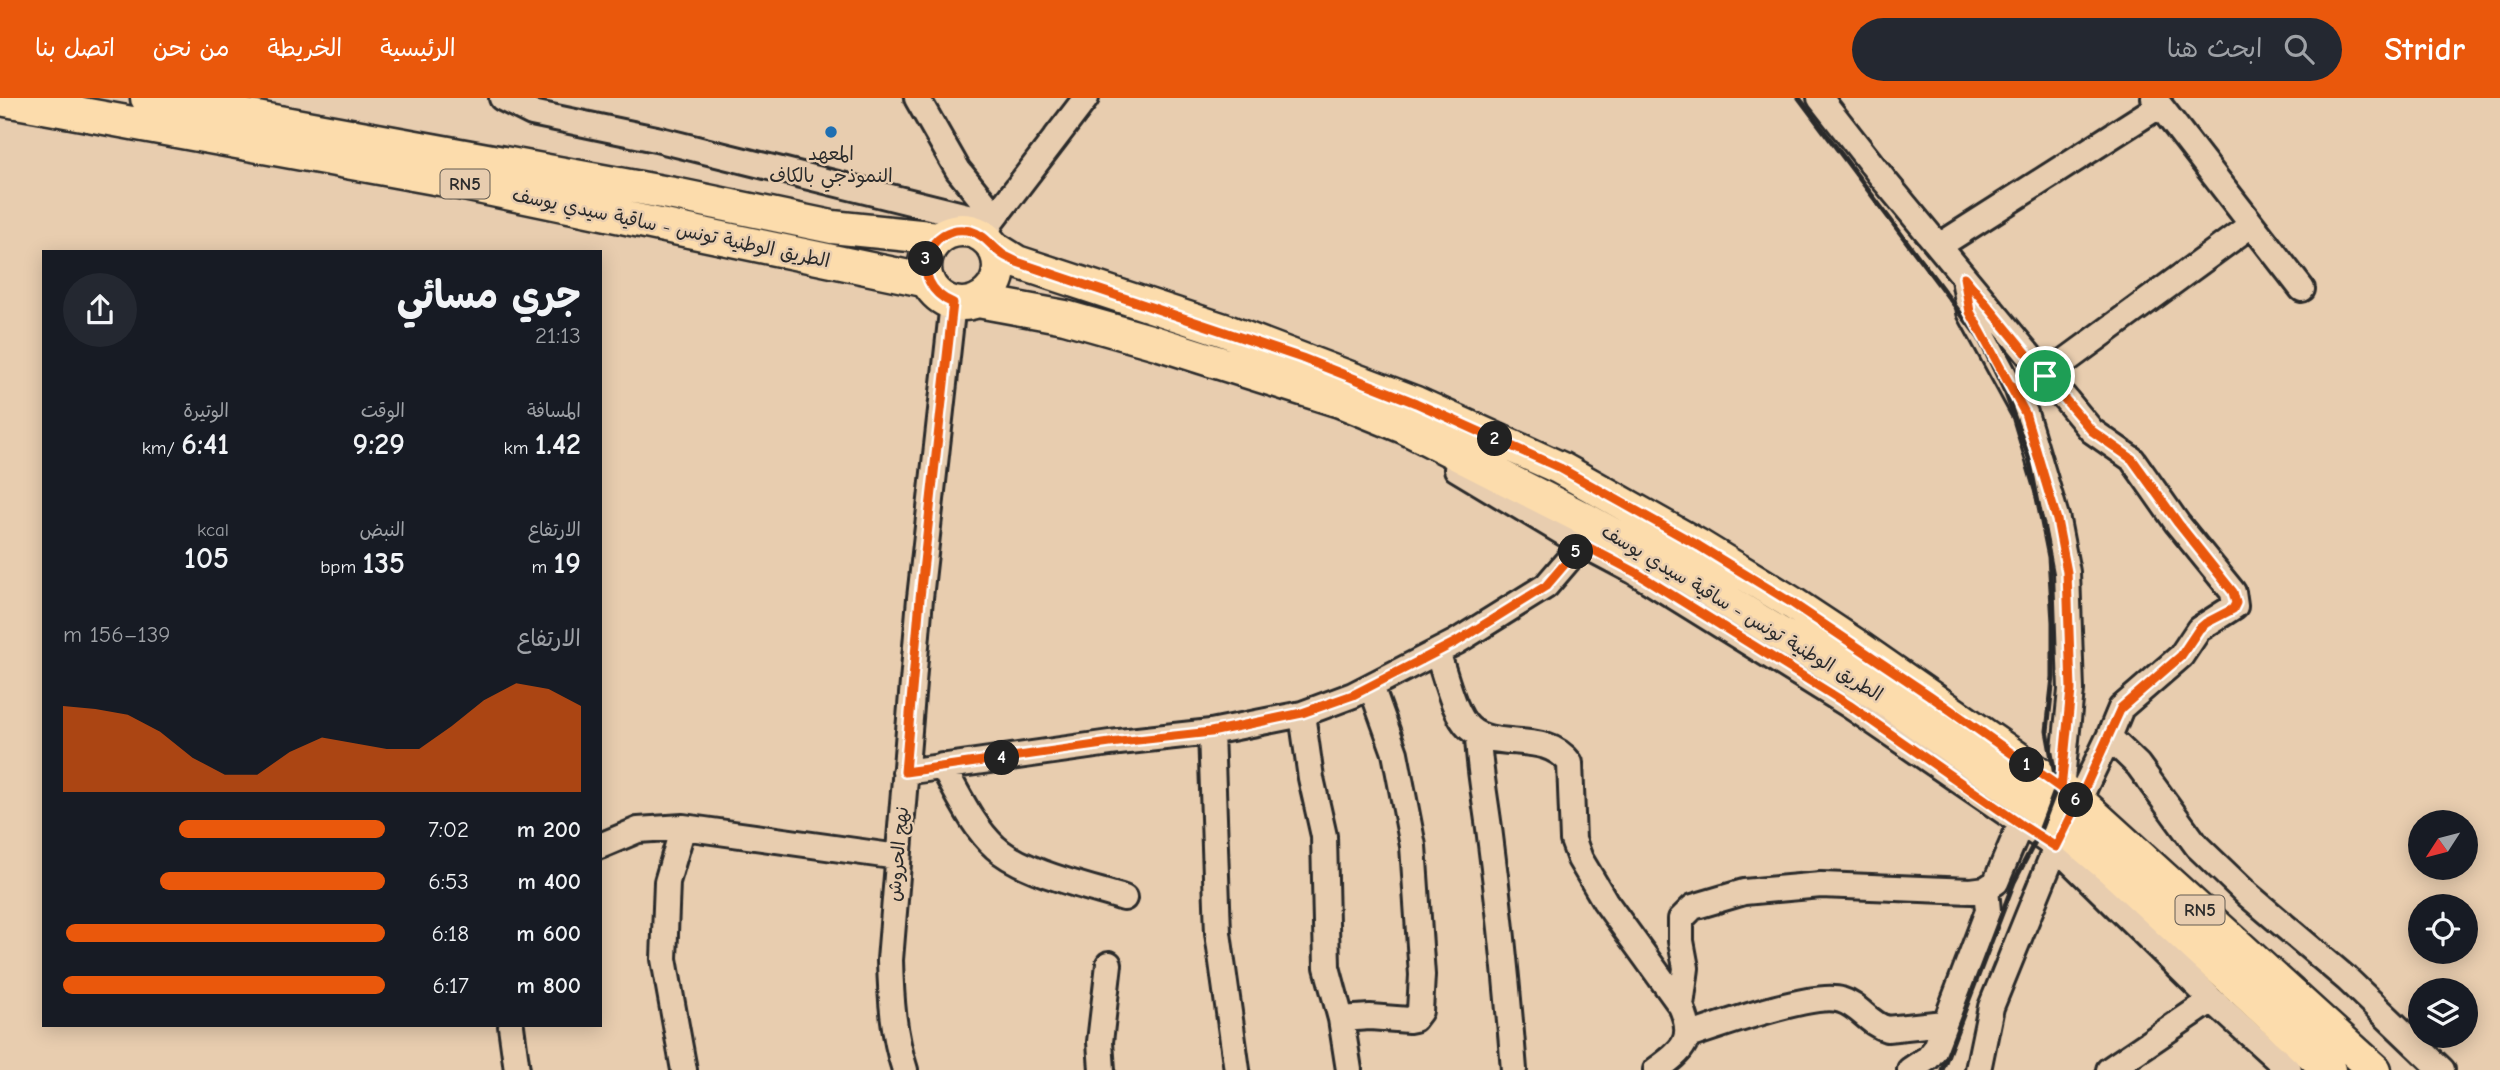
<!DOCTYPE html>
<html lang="ar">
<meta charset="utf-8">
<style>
:root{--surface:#171b24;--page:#242831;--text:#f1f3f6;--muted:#9ea1a6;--accent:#ea580c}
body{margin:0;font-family:"Comic Neue","Playpen Sans Arabic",sans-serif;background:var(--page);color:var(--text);direction:rtl;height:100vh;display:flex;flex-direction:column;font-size:26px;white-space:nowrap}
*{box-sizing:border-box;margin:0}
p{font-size:23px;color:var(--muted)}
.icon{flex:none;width:38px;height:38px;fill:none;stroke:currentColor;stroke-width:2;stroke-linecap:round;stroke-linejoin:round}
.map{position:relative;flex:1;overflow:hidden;direction:ltr}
.sheet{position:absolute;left:42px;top:152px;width:560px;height:777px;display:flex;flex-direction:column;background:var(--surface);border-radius:0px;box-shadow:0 4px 18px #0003;direction:rtl}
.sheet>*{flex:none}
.needle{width:46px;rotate:234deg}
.controls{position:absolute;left:2408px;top:712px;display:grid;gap:14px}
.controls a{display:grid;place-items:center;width:70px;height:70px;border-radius:50%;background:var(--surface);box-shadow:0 4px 18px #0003;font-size:35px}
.pin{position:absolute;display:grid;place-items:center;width:60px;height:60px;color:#fff;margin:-30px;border:4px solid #fff;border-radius:50%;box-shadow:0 2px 7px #0007}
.km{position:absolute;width:35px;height:35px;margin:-18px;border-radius:50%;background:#222;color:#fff;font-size:19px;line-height:35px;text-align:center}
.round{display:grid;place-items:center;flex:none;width:74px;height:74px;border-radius:37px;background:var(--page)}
.summary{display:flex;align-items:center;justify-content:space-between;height:119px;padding:0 21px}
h1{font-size:38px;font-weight:700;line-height:52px}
.figures{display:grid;grid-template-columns:repeat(3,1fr);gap:10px;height:119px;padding:7px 21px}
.figures div{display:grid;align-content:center}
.figures b{font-size:30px;font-weight:700}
.figures small{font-size:19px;font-weight:400}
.figures p{font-size:19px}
.chart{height:196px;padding:14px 21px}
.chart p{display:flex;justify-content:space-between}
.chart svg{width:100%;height:126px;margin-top:7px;fill:var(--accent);opacity:.7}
ul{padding:0 21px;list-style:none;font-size:23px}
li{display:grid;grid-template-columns:112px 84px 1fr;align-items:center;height:52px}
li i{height:18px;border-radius:9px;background:var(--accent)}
header{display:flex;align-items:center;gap:42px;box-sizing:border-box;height:98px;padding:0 35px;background:var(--accent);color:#fff}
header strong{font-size:33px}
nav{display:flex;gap:38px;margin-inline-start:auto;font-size:24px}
.search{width:490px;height:63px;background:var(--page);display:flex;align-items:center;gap:18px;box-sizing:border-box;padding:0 24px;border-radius:38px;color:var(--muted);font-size:26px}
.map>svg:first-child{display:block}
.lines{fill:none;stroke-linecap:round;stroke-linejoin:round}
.minor-casing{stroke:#2b2b2b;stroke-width:30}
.major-casing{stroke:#2b2b2b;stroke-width:37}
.minor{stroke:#e8cdaf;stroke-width:24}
.major{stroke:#fcdcac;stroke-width:32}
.rail{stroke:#2b2b2b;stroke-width:5}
.route-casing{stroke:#fff;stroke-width:14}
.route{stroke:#ea580c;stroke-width:9}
.poi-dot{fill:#1f6fb2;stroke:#e8cdaf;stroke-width:2.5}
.labels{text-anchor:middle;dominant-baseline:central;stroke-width:5;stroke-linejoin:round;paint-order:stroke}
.shield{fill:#e8cdaf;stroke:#645c53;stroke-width:2}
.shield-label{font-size:18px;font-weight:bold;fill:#2b2b2b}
.poi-label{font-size:19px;fill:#2b2b2b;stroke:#e8cdaf}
.street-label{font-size:19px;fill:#2b2b2b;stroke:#e8cdaf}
</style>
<header>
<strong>Stridr</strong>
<div class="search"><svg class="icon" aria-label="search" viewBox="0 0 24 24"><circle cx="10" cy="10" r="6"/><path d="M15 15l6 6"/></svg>ابحث هنا</div>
<nav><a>الرئيسية</a><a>الخريطة</a><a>من نحن</a><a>اتصل بنا</a></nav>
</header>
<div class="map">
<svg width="2500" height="972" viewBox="0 0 2500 972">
<rect width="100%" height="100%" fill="#e8cdaf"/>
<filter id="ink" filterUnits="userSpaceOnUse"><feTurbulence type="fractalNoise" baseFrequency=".0143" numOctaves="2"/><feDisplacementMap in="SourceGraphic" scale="14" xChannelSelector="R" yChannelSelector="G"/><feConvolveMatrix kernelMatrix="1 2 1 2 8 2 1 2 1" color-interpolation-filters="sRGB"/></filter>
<g filter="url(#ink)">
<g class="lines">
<defs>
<path id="minor" d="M502 0 532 15 656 41 991 124
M917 0 958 72 995 118
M1820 0 1884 82 2092 333 2132 361 2177 425 2233 494 2235 508 2199 531 2181 558 2121 610 2109 639
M2154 0 2302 191
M986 138 991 124 1086 0
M1939 148 2159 8
M1964 181 1970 214 2025 315 2057 422 2067 474 2071 592 2061 691
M2045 278 2251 127
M1457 371 1582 446 1635 474 1849 607 2056 749 2212 902 2289 972
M1437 554C1445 575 1453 615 1469 630 1495 654 1545 631 1570 665L1573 742 1580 761 1605 803 1681 908C1696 942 1683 952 1656 972
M1302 616 1311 680 1324 738 1327 869 1341 921 1349 972
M1211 634 1218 835 1237 972
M1478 637C1479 671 1486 704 1490 738 1500 815 1508 894 1514 972
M942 668C958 695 972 728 995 749 1021 774 1089 789 1124 800
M905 674 1110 645 1211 634 1302 616 1353 597 1456 544 1546 488 1582 446
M683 729 667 784 664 861 684 972
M600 748 638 732 683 729 898 759
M1681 908 1686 870 1681 843V821L1693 809 1744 794 1821 787 1971 793 1986 791 1996 784 2026 713
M1341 921 1370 919 1409 922 1414 921 1420 913 1422 877 1413 748 1395 655 1371 588
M511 928 517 972
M1688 938C1718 928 1815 893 1841 902 1859 907 1869 926 1887 931L1944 925
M905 972C893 936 891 900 890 862L920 500 953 205
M1102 972 1100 944 1109 866
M1910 972 1928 960 1936 950 1988 813 1986 791
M1978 972 1991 909 2056 749 2109 639 2138 667 2197 748 2248 797 2347 881 2442 972
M2109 972 2212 902"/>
<path id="major" d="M147 0 679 97 832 129 939 140
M0 1 440 81 928 183
M925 169a37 37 0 1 1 74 0a37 37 0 1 1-74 0Z
M993 149 1017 164 1224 232 1416 305 1560 370 1699 448 1792 505 1854 546 2079 703 2375 972
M978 203 1065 219 1157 245 1340 303 1404 329 1585 421 1679 473 1879 597 2045 715 2112 771 2329 972"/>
</defs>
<use href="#minor" class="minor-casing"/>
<use href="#major" class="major-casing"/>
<use href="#minor" class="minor"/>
<use href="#major" class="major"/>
<path class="rail" d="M1799 0 1979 240 2006 296 2029 360 2049 459 2053 524V579L2047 633 2057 688 2038 738 2014 784 1942 972"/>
</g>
</g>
<g class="lines" filter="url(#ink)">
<defs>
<path id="route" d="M2045 278 2092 333 2132 361 2178 425 2233 494 2236 505 2233 511 2206 525 2199 531 2181 558 2121 610 2079 703 1929 597 1792 505 1699 448 1560 370 1416 305 1302 260 1017 164C1012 161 1006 159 1002 156 991 148 985 137 971 133 929 122 904 184 953 205L920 500 905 674 1110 645 1211 634 1302 615 1353 597 1456 544 1546 488 1582 446 1635 474 1849 607 2020 726 2056 749 2079 703 2061 691 2071 592 2067 474 2057 422 2025 315 1970 214 1964 179 2045 278"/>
</defs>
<use href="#route" class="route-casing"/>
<use href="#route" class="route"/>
</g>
<circle class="poi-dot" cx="831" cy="34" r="7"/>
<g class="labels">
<g class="shield">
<rect x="440.5" y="71.5" width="49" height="29" rx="5"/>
<rect x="2175.5" y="797.5" width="49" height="29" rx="5"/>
</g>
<g class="shield-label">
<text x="465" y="86">RN5</text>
<text x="2200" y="812">RN5</text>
</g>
<g class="poi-label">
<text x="831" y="56">المعهد<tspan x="831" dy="22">النموذجي بالكاف</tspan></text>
</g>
<g class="street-label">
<text transform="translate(671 130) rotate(12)">الطريق الوطنية تونس - ساقية سيدي يوسف</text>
<text transform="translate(1742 515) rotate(31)">الطريق الوطنية تونس - ساقية سيدي يوسف</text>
<text transform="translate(898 756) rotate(-85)">نهج الحروش</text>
</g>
</g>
</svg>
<div class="controls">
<a><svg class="needle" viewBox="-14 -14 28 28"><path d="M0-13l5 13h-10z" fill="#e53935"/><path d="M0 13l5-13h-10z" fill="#9ea1a6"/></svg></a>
<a><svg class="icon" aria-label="locate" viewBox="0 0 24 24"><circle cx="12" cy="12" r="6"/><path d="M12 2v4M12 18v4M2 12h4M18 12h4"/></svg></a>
<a><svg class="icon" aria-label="layers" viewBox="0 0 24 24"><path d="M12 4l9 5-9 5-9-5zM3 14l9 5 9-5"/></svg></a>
</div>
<div class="pin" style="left:2045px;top:278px;background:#1e9e55"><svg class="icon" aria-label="arrive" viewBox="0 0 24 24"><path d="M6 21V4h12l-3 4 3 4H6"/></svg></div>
<b class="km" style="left:2027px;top:667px">1</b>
<b class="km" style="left:1495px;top:341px">2</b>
<b class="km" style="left:926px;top:161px">3</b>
<b class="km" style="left:1002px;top:660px">4</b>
<b class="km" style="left:1576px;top:454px">5</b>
<b class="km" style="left:2076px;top:702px">6</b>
<section class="sheet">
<div class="summary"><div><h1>جري مسائي</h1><p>21:13</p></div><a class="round"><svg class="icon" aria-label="share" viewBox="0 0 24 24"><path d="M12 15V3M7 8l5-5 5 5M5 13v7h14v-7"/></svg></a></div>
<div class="figures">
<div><p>المسافة</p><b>1.42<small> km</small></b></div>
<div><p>الوقت</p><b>9:29</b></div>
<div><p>الوتيرة</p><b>6:41<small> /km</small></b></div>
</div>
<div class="figures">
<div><p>الارتفاع</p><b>19<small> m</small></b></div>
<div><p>النبض</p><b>135<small> bpm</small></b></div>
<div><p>kcal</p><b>105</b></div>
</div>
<div class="chart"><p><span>الارتفاع</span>139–156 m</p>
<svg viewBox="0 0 160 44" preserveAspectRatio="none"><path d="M0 44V14L10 15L20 17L30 23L40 32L50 38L60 38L70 30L80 25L90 27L100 29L110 29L120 21L130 12L140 6L150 8L160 14V44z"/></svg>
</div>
<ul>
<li><b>200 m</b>7:02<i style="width:64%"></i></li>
<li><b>400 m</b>6:53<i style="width:70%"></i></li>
<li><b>600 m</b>6:18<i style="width:99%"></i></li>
<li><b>800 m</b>6:17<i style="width:100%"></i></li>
</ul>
</section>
</div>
